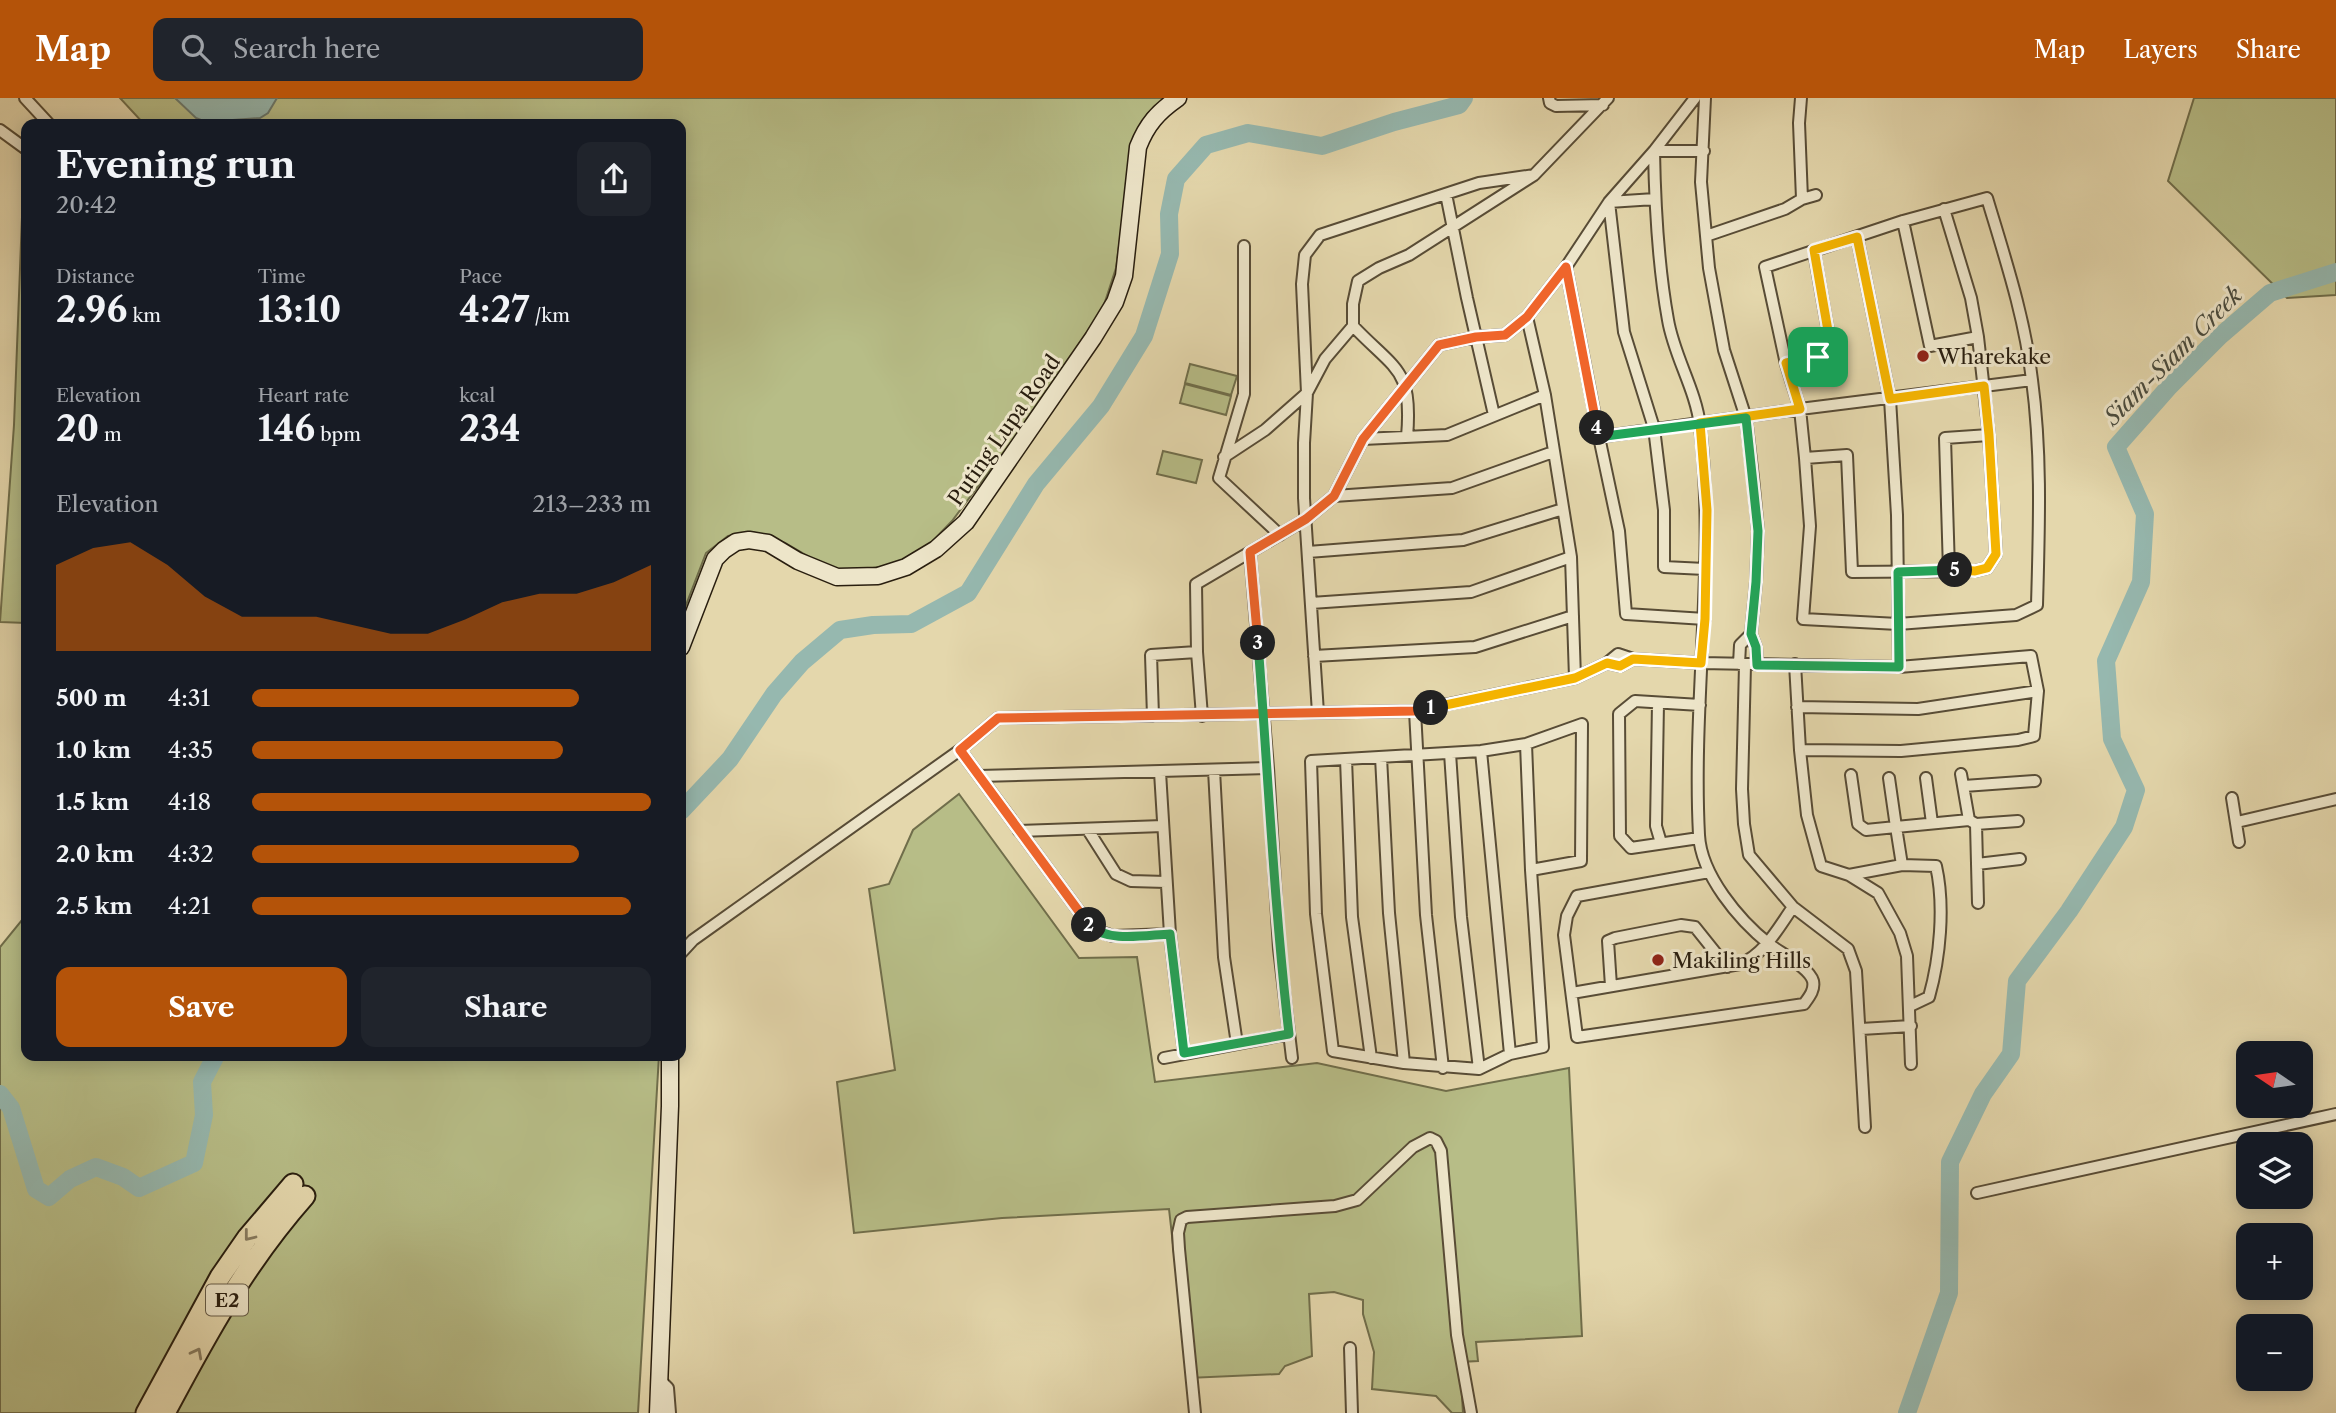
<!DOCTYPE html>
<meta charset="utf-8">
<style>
:root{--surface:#171b24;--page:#20242c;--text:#f1f3f6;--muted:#9ea1a6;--accent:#b45309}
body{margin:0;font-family:"Libre Caslon Text",serif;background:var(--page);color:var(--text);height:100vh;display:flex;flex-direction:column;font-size:26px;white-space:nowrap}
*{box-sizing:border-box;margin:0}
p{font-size:23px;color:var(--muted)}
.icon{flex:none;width:38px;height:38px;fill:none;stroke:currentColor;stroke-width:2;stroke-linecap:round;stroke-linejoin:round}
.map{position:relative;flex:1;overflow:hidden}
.drawer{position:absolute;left:21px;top:21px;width:665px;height:942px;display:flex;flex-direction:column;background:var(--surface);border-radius:14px;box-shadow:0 4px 18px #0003}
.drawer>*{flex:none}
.needle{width:46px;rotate:283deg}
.fabs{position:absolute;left:2236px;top:943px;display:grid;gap:14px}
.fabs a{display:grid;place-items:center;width:77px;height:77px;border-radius:14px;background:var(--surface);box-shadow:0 4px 18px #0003;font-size:35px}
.pin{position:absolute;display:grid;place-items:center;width:60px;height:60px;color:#fff;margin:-30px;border-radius:14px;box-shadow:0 4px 10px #0006}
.km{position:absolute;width:35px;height:35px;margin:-18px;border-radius:50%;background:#222;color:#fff;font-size:19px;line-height:35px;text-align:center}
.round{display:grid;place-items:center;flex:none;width:74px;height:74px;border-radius:14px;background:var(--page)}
.head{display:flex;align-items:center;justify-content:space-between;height:119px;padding:0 35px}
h1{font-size:38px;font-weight:700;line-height:52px}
.figures{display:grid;grid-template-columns:repeat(3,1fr);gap:10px;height:119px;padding:7px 35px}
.figures div{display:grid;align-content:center}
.figures b{font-size:35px;font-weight:700}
.figures small{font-size:19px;font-weight:400}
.figures p{font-size:19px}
.chart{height:196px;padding:14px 35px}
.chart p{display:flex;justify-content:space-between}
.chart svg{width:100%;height:126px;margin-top:7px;fill:var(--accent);opacity:.7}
.primary-button{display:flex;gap:14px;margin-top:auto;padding:14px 35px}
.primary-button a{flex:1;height:80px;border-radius:14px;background:var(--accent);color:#fff;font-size:28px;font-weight:700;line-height:80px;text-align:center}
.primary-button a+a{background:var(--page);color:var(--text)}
ul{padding:0 35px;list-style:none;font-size:23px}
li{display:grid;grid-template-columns:112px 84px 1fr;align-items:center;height:52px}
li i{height:18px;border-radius:9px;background:var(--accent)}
header{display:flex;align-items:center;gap:42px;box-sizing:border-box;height:98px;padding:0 35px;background:var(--accent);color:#fff}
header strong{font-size:33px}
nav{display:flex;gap:38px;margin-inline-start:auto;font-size:24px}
.search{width:490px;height:63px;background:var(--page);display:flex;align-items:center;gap:18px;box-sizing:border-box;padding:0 24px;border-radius:14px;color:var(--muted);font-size:26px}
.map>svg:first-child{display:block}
.green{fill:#b7bd87;stroke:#706e4b;stroke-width:2}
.water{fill:#96b8af;stroke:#6a7a6f;stroke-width:2}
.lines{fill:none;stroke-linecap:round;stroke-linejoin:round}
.river{stroke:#96b8af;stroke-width:18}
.street-casing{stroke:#584c36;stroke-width:14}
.secondary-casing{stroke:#291e0f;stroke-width:19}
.highway-casing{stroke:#291e0f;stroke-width:23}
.street{stroke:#ede5c9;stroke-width:10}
.secondary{stroke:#ede5c9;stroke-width:16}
.highway{stroke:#e4d7ac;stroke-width:19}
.oneway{stroke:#867a5e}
.split-1-casing{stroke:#fff;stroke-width:14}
.split-2-casing{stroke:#fff;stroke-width:14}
.split-3-casing{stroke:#fff;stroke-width:14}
.split-4-casing{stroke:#fff;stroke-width:14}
.split-5-casing{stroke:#fff;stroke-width:14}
.split-6-casing{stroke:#fff;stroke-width:14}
.split-1{stroke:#f5b400;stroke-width:9}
.split-2{stroke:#f0652b;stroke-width:9}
.split-3{stroke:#22a559;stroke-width:9}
.split-4{stroke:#f0652b;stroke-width:9}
.split-5{stroke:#22a559;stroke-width:9}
.split-6{stroke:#f5b400;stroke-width:9}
.poi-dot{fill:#8f2418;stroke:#ede5c9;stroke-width:2.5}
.labels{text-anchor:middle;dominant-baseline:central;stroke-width:6;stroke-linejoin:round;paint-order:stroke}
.shield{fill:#ede5c9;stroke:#645a47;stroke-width:2}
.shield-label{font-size:19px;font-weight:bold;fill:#291e0f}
.poi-label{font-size:21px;fill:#291e0f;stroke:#ede5c9;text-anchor:start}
.street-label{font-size:21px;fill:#291e0f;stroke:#ede5c9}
.water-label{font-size:23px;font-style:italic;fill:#4a4c3f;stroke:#ede5c9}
</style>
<header>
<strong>Map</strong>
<div class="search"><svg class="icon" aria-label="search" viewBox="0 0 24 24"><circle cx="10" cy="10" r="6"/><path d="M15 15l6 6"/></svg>Search here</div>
<nav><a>Map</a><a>Layers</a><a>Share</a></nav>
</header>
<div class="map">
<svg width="2336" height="1315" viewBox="0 0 2336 1315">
<rect width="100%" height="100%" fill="#e4d7ac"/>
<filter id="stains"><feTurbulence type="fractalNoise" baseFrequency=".00286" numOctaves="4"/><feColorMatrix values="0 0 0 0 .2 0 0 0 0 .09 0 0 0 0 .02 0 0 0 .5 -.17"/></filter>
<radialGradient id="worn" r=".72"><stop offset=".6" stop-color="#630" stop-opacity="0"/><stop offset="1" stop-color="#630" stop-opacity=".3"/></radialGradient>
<path class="green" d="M120 0H1170L1148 15 1134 39 1116 170 1101 216 1064 274 952 423 924 452 894 467 837 475 785 445 753 434 728 438 706 455 681 520V26H144Z
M2194 0H2336V197L2287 200 2168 83Z
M26 118V525L0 524 14 327 22 119Z
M1190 266 1237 278 1231 297 1185 285Z
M1185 286 1231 298 1226 317 1180 305Z
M1163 353 1202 362 1196 385 1157 376Z
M959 696 1079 860 1137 859 1155 984 1317 965 1446 993 1569 970 1582 1238 1476 1244 1478 1263 1460 1264 1463 1315H1452L1436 1298 1372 1291 1374 1254 1363 1216V1202L1334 1194 1309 1196 1312 1258 1285 1268 1279 1276 1188 1280 1169 1111 1002 1120 854 1135 837 984 895 972 869 791 889 786 913 732Z
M26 817V957H659L638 1315H0V849Z"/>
<path class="water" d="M175 0H277L268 15 260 20 206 24 196 20Z"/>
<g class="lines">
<path class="river" d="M681 713 730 661 774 596 802 564 840 532 873 527 911 526 968 495 1036 386 1101 308 1144 238 1170 156 1169 116 1176 81 1206 47 1248 35 1322 48 1394 24 1459 7 1464 0
M0 996 11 1010 36 1091 49 1099 70 1081 96 1069 123 1079 139 1090 194 1065 204 1017 202 984 216 957
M1907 1315 1949 1195 1950 1064 1983 996 2011 956 2017 883 2069 813 2124 729 2136 692 2112 641 2106 563 2141 484 2145 416 2116 349 2168 290 2220 238 2270 195 2336 174"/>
<defs>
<path id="street" d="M25 0 49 26
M1549 0 1550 5 1556 8 1603 7
M1705 0 1701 84 1709 170 1724 252 1746 320 1753 380 1758 433 1756 484 1751 536 1756 549 1757 567
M0 32 26 51
M1654 53C1655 109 1658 167 1668 222 1674 258 1696 292 1700 328 1716 464 1692 601 1699 737 1701 777 1739 822 1769 846 1780 855 1809 869 1813 883 1815 892 1809 899 1804 906L1577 939 1564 837 1567 818 1577 798 1709 774
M1654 53H1704
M1446 96 1467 200 1494 317
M1987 100C2005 160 2025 220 2032 282 2042 356 2039 432 2037 507L2016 517 1898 526 1803 521 1810 428 1805 360 1800 311 1786 266 1765 169 1903 123Z
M1802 101 1816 97
M1609 104 1624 234 1654 330 1664 412V469L1705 471
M1609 104 1655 101
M1903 123 1930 248 1978 239
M1706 138 1785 111 1802 101 1799 25 1801 0
M1857 139 1890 301 1897 417 1899 569
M1244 148V296L1219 380 1280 437
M1566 169 1599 339 1619 433 1626 516 1705 521
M1527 219 1545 297 1571 459 1575 580
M1353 228C1396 273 1413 270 1407 339
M1786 266 1827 257 1831 250 1814 153
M1599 339 1800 311 2032 282
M1363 341 1447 337 1545 297
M1224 359 1265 332 1307 295 1325 261 1353 228V206L1358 183 1379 170 1409 157 1534 77 1608 0
M1805 360 1847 357 1852 474 1975 473 1987 470 1996 456 1989 337 1978 239 1971 200 1944 111
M1334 398 1452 390 1553 354
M1250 454 1268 670 1279 851 1292 960
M1308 454 1463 442 1563 411
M1949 472 1945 340 1989 337
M1311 505 1471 494 1571 459
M1314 558 1475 549 1573 518
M1607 565 1620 568 1633 561
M1739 566 1740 547 1751 536
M1795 566 1800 652 1807 717 1821 768 1849 777 1878 795 1900 835 1907 858 1911 966
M1745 567 1742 691 1744 726 1749 757 1793 809 1848 851 1856 873 1865 1029
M1658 605 1656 728 1661 745
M1797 609 1918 611 2038 593
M1415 613 1426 817 1443 970
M1318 615 1304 400V345L1307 295 1302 186 1305 157 1320 137 1479 85 1534 77
M1153 618 1151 557 1197 554
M1202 618 1197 554 1196 486 1306 421 1334 398 1363 341 1439 247 1476 239 1505 237 1527 219 1566 169 1609 104 1654 53 1695 0
M1526 646 1531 772 1543 949 1510 956 1479 971 1404 965 1333 953 1316 816 1311 663 1481 653 1526 646 1582 626 1581 763 1531 772
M960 652 998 620 1415 613 1575 580 1607 565 1618 556 1633 561 1701 565 1899 569 2031 558 2038 593 2034 638 2018 642 1901 653 1800 652
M1481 653 1510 956
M1450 655 1461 819 1479 971
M1381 659 1389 815 1404 965
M1346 661 1352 819 1371 960
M1214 672 1224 859 1237 946
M1160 674 1170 836 1184 955
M1851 677 1858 726 1866 732 1896 729 1902 767
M979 678 1268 670
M1889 680 1896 729 1969 722 1961 676
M1926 680 1932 725
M1964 688 2035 683
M2232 700 2239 744
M1969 722 1976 726 1978 805
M2237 724 2336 701
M1976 726 2018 723
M1088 732 1116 776 1131 783 1166 784
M1019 733 1163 728
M1699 740 1631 750 1620 738 1619 616 1635 603 1700 607
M1977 766 2020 761
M1849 777 1902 767 1936 768C1945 808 1940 860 1929 899L1910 908
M681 855 693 842 960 652 1092 831 1113 838 1170 836
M1611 888 1608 843 1615 840 1681 827 1695 829 1727 869
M1572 895 1740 866C1765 856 1778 830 1793 809
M1861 931 1911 928
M1164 960 1289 936
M1977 1095 2336 1016
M1350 1250 1352 1315
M660 1282 668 1290 670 1315
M1195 1315 1179 1151 1178 1135 1181 1122 1187 1119 1335 1108 1357 1102 1413 1049 1430 1040 1436 1043 1441 1053 1457 1237 1471 1315"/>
<path id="secondary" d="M681 549 715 461 724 452 736 444 749 442 768 445 798 463 837 479 878 478 906 469 936 451 966 424 1093 240 1115 204 1124 178 1138 49C1147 26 1158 14 1178 0
M658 1315 670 1008V957"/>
<path id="highway" d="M146 1315 220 1179 247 1140 293 1086
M165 1315C207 1236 245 1166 305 1098"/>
</defs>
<use href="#street" class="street-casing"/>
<use href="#secondary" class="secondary-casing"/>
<use href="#highway" class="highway-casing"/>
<use href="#street" class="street"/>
<use href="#secondary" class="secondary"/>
<use href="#highway" class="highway"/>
</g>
<defs><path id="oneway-chevron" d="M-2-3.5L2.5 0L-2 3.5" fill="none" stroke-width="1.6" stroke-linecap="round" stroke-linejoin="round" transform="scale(1.75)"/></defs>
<g class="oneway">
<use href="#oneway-chevron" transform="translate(249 1138) rotate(128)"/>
<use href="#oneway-chevron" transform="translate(197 1255) rotate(-62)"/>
</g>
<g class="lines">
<defs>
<path id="split-1" d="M1431 610 1575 580 1607 565 1620 568 1633 561 1701 565 1705 521 1707 412 1700 325 1800 311 1786 265 1818 259"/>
<path id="split-2" d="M1089 827 960 652 998 620 1415 613 1431 610"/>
<path id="split-3" d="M1089 827C1107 845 1146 837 1170 836L1184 955 1289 936C1274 806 1268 675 1258 545"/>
<path id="split-4" d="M1258 545 1250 454 1306 421 1334 398 1363 341 1439 247 1476 239 1505 237 1527 219 1566 169 1597 330"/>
<path id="split-5" d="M1597 330 1598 339 1746 320 1758 433 1756 484 1751 536 1756 549 1757 567 1899 569 1898 474 1955 472"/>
<path id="split-6" d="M1818 259 1827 257 1831 250 1814 152 1857 139 1890 301 1984 288 1989 337 1996 456 1987 470 1975 473 1955 472"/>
</defs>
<use href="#split-1" class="split-1-casing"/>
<use href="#split-2" class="split-2-casing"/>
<use href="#split-3" class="split-3-casing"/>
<use href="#split-4" class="split-4-casing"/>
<use href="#split-5" class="split-5-casing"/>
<use href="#split-6" class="split-6-casing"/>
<use href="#split-1" class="split-1"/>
<use href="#split-2" class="split-2"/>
<use href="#split-3" class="split-3"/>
<use href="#split-4" class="split-4"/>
<use href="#split-5" class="split-5"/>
<use href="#split-6" class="split-6"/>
</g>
<g class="poi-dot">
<circle cx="1923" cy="258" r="7"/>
<circle cx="1658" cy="862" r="7"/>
</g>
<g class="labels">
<rect class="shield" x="206" y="1186.5" width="42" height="31" rx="5"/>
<g class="shield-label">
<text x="227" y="1202">E2</text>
</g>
<g class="poi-label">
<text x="1937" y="258">Wharekake</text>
<text x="1672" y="862">Makiling Hills</text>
</g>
<g class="street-label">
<text transform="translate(1004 332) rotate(-55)">Puting Lupa Road</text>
</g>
<g class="water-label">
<text transform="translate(2173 258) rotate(-45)">Siam-Siam Creek</text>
</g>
</g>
<rect width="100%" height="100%" filter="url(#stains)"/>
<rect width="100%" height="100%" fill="url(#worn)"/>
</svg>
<div class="fabs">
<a><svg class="needle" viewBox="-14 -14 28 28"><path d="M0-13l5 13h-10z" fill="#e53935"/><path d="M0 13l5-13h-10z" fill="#9ea1a6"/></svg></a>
<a><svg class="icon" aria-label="layers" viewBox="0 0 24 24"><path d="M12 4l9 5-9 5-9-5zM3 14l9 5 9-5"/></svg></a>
<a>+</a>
<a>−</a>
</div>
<div class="pin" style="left:1818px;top:259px;background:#1e9e55"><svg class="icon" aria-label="arrive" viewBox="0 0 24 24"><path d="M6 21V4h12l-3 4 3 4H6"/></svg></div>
<b class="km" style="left:1431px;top:610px">1</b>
<b class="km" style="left:1089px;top:827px">2</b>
<b class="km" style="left:1258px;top:545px">3</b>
<b class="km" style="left:1597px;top:330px">4</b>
<b class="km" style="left:1955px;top:472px">5</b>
<section class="drawer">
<div class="head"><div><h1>Evening run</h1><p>20:42</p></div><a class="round"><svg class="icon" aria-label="share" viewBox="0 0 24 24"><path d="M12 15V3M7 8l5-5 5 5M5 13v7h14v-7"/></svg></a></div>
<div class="figures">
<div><p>Distance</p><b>2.96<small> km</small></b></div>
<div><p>Time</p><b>13:10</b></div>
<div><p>Pace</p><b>4:27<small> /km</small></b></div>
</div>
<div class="figures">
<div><p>Elevation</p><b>20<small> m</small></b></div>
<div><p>Heart rate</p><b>146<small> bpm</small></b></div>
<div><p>kcal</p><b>234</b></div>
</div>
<div class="chart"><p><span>Elevation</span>213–233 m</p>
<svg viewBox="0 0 160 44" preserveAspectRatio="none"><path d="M0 44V14L10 8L20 6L30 14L40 25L50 32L60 32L70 32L80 35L90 38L100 38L110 33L120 27L130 24L140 24L150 20L160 14V44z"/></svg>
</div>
<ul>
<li><b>500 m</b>4:31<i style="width:82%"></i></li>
<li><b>1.0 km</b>4:35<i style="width:78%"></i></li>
<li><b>1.5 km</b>4:18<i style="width:100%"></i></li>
<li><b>2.0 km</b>4:32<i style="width:82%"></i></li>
<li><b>2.5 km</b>4:21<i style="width:95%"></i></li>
</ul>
<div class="primary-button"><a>Save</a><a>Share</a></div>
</section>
</div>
